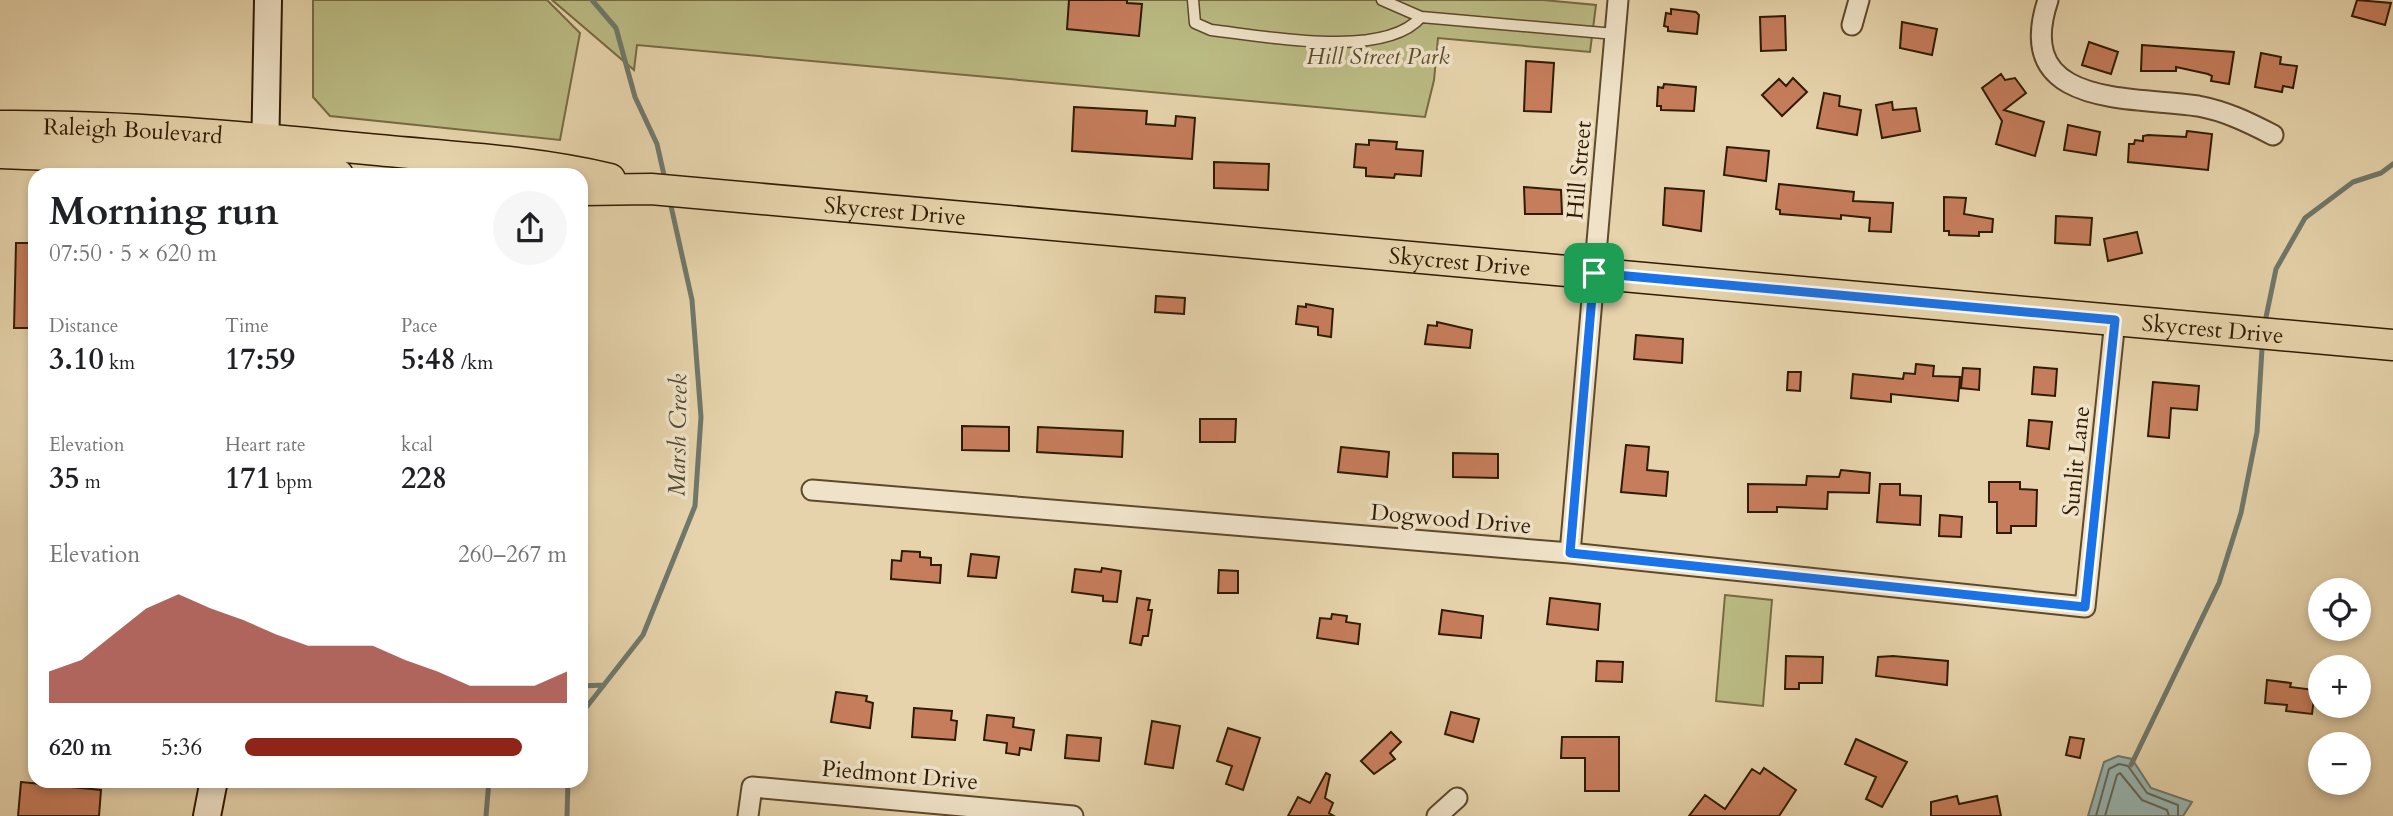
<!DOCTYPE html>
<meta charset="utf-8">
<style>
:root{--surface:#fff;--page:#f6f6f6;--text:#202124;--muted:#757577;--accent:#8f2418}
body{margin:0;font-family:Cardo,serif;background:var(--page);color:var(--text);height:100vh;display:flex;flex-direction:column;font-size:26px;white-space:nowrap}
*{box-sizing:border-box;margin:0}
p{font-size:23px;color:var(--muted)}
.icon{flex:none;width:38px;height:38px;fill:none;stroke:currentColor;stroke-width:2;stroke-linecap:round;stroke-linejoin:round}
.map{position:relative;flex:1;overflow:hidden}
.details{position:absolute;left:28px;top:168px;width:560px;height:620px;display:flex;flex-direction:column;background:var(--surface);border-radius:21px;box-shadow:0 4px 10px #0003}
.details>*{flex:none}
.tools{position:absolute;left:2308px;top:578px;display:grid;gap:14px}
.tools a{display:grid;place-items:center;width:63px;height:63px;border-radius:50%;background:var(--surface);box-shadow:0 4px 10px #0003;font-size:35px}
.pin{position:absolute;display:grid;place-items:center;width:60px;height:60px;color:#fff;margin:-30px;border-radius:14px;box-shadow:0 4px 10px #0006}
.round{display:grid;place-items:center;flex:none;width:74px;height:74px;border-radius:37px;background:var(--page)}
.head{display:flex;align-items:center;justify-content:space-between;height:119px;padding:0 21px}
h1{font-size:38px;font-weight:600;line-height:52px}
.stats{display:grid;grid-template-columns:repeat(3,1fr);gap:10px;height:119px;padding:7px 21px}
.stats div{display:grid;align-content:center}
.stats b{font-size:30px;font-weight:600}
.stats small{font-size:19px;font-weight:400}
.stats p{font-size:19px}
.chart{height:196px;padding:14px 21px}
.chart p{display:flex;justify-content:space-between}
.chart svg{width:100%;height:126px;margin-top:7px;fill:var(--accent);opacity:.7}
ul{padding:0 21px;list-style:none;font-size:23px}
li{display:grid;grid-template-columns:112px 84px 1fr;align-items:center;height:52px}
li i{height:18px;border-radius:9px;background:var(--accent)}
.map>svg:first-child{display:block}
.green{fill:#bbbb84;stroke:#766b42;stroke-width:2}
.water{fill:#99b6b2;stroke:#6f786b;stroke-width:2}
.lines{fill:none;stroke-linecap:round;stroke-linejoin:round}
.shore{stroke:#646859;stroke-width:2}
.stream{stroke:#6f786b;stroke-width:5}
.building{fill:#c67d5c;stroke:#301b00;stroke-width:2}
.lane-casing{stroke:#5e492b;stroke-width:13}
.street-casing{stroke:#5e492b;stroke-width:23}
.secondary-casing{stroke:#301b00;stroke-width:30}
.primary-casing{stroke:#301b00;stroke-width:33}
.lane{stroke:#efe2c8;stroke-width:10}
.street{stroke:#efe2c8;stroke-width:19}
.secondary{stroke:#efe2c8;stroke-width:26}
.primary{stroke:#e6d3ab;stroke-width:30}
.route-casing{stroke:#fff;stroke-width:14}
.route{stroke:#1a73e8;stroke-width:9}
.labels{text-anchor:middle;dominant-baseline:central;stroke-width:7;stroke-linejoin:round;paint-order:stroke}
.park-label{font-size:23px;font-style:italic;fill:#5a4b28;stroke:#efe2c8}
.street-label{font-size:23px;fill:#301b00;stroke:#efe2c8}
.water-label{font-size:24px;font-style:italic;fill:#504a35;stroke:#efe2c8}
</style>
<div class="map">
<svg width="2393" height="816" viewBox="0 0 2393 816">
<rect width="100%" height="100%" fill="#e6d3ab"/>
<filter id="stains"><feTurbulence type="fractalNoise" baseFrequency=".00286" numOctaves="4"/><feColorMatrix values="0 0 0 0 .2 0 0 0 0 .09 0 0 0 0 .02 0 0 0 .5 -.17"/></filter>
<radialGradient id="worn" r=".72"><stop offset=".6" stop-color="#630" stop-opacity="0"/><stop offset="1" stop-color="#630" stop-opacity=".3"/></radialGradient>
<path class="green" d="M313 0H547L580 33 560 140 330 116 313 97Z
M552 0H1543L1596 5 1590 52 1438 38 1434 80 1425 117 637 45 634 70Z
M1725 595 1772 600 1763 706 1716 701Z"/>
<path class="water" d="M2118 756 2132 759 2151 788 2192 802 2183 816H2088L2104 762Z"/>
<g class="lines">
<path class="shore" d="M2096 816 2109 769 2119 764 2128 766 2147 793 2178 805V816
M2105 816 2117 775 2120 773 2142 800 2167 810 2169 816"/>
<path class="stream" d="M592 0 616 28 635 97 657 144 664 175
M2265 322 2276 269 2305 218 2353 182 2381 173 2393 164
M581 686 604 685
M581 714 643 635 695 506 701 417 692 300 671 206
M2131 765 2219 583 2241 513 2257 432 2262 349
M486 816 489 780
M567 816 568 780"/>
</g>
<path class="building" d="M1069 0H1127V3L1142 4 1139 36 1067 29Z
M2357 0 2391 3 2385 25 2352 16Z
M1671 9 1696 12 1699 15 1697 34 1668 31V27L1664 26 1666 13 1671 14Z
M1785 16 1786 50 1761 51 1760 17Z
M1902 22 1937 29 1932 55 1900 48Z
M2089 42 2118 52 2111 74 2082 65Z
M2142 45 2234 52 2229 84 2211 81 2212 76 2208 74 2176 67V71H2141Z
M2261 53 2281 57 2280 64 2297 66 2293 88 2283 86 2282 92 2255 87Z
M1526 61 1554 63 1551 112 1524 111Z
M2001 74 2005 80 2015 78 2026 93 2004 110 2044 122 2035 156 1996 144 2002 121 1982 88Z
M1793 78 1807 92 1782 116 1762 95 1779 79 1786 86Z
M1664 84 1696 87 1694 111 1661 110V106H1657L1658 87 1663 88Z
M1824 93 1840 96 1839 106 1861 110 1857 135 1817 128Z
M1892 102 1893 110 1916 108 1920 131 1882 138 1876 105Z
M1074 107 1147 111 1146 124 1175 126 1176 116 1195 118 1192 159 1072 151Z
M2068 125 2100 132 2096 155 2064 150Z
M2187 131 2212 134 2208 170 2128 162 2129 144H2134L2135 140 2143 141V136L2148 135 2186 137Z
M1369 140 1397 142 1396 149 1423 151 1421 176 1395 174 1394 178 1366 176V168L1354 167 1356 144 1369 145Z
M1727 147 1769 151 1766 181 1724 175Z
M1214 162 1269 164 1268 190 1214 188Z
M1779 184 1854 192 1853 201 1893 203 1891 232 1869 231 1870 218 1841 215V219L1780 214V210L1776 209Z
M1524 187 1561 190 1562 214H1525Z
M1665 188 1704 191 1701 231 1663 225Z
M1944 197 1966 198 1964 214 1993 219 1992 232H1979V236L1949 235V231H1944Z
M2056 216 2092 218 2090 245 2055 243Z
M2137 232 2142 253 2108 261 2104 239Z
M16 243H35V328H14Z
M1156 296 1185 298 1184 314 1155 312Z
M1306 304 1333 309 1331 337 1318 335V327L1296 324 1298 306 1306 307Z
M1437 322 1472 330 1470 348 1425 344 1428 325 1437 326Z
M1636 335 1683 339 1682 363 1634 359Z
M1916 364 1934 366 1933 376 1960 377 1958 401 1891 394V402L1851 398 1853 374 1903 379 1904 373 1915 374Z
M2034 367 2057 369 2055 396 2032 394Z
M1963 368 1980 369 1979 390 1961 388Z
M1788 372H1801L1800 391 1787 390Z
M2153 382 2199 386 2197 410 2171 408 2169 438 2148 436Z
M1200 419H1236L1235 442H1200Z
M2029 420 2052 422 2049 449 2027 446Z
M962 426 1009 427V451L962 450Z
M1038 427 1123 431 1122 457 1037 452Z
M1626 445 1649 447 1647 470 1668 472 1666 496 1621 492Z
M1341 447 1389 452 1387 477 1338 472Z
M1453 453 1498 454V478L1453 477Z
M1841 470 1870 473 1869 493 1828 492 1827 509 1777 507V512H1748V484L1806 485 1807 476 1839 477Z
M1989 482H2020V489L2037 490 2036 526H2011V533H1997V502H1989Z
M1880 484H1900V495L1921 496 1920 525 1877 522Z
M1940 515 1962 517 1961 537 1939 536Z
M902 551 920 552V557L931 558V565H941L940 583 891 579 892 560 901 561Z
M971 554 999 557 996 578 968 576Z
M1102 568 1121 571 1117 602 1103 601V596L1072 592 1075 569 1101 572Z
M1219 570 1238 571V593H1218Z
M1137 598 1150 600 1148 610H1152L1148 636H1143L1141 645 1130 643Z
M1550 598 1600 604 1598 630 1547 624Z
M1442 610 1483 616 1481 638 1439 634Z
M1332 614 1347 616 1346 622 1360 624 1358 644 1317 638 1320 618 1331 619Z
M1786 656 1823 657 1822 683H1799V689H1785Z
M1893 656 1948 661 1947 685 1876 676 1878 657Z
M1597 661 1623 662 1622 682 1596 681Z
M2267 680 2291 683 2290 687 2315 690 2312 714 2286 711 2287 705 2265 703Z
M836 692 867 696 866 701 873 703 870 728 831 722Z
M914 708 952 711 951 720 957 721 955 740 912 737Z
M1451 712 1479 719 1473 742 1445 734Z
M987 715 1014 718 1013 727 1034 730 1031 750 1020 748 1019 755 1006 753 1007 743 984 740Z
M1152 721 1180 726 1173 768 1145 764Z
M1228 728 1260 738 1243 790 1226 784 1232 766 1217 761Z
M1391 732 1401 742 1390 753 1395 759 1374 774 1361 761Z
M1067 735 1101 738 1099 761 1065 758Z
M1562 737H1619V791H1585V758H1561Z
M2070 737 2084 739 2080 758 2066 755Z
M1856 739 1907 762 1882 807 1866 799 1876 777 1845 764Z
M1764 768 1796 790 1779 816H1689L1705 795 1725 809 1752 769 1760 774Z
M1326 773 1330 775 1325 798 1333 803 1329 813 1334 816H1288L1298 797 1310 803Z
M21 782 101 790 99 816H18Z
M1957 796 1959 804 1997 796 2001 816H1931V802Z"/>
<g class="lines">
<defs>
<path id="lane" d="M1193 0 1195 23 1211 30C1263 36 1384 60 1421 17
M1382 0 1421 17 1615 34"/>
<path id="street" d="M2048 0C2012 108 2130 96 2198 106 2225 111 2248 122 2273 135
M1852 25 1859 0
M812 490 1570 553 2085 607 2115 320
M1570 553 1618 0
M748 816 752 787 1073 816
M1437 816 1457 798"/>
<path id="secondary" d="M265 159 268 0
M207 816 214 780"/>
<g id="primary">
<path id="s1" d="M0 126C123 125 245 137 367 149 448 157 531 160 610 179"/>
<path d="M0 153 177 160 338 175"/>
<path id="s2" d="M581 190 651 189 2393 345"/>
</g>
</defs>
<use href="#lane" class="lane-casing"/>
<use href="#street" class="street-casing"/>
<use href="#secondary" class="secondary-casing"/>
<use href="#primary" class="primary-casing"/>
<use href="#lane" class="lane"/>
<use href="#street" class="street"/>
<use href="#secondary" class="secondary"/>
<use href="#primary" class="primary"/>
</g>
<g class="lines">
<defs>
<path id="route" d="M1594 273 2115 320 2085 607 1570 553Z"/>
</defs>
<use href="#route" class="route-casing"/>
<use href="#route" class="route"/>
</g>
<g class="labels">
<g class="park-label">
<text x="1378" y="56">Hill Street Park</text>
</g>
<g class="street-label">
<text stroke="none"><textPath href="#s1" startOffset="133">Raleigh Boulevard</textPath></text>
<text transform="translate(1579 170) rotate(-85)">Hill Street</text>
<text stroke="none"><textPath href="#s2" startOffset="315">Skycrest Drive</textPath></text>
<text stroke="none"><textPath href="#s2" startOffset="882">Skycrest Drive</textPath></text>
<text stroke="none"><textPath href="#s2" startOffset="1638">Skycrest Drive</textPath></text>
<text transform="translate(2076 461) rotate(-84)">Sunlit Lane</text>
<text transform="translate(1451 519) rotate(5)">Dogwood Drive</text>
<text transform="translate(900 775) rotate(5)">Piedmont Drive</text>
</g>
<g class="water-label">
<text transform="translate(678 435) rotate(-89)">Marsh Creek</text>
</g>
</g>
<rect width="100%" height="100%" filter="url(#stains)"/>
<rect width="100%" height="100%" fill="url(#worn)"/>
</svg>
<div class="tools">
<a><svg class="icon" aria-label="locate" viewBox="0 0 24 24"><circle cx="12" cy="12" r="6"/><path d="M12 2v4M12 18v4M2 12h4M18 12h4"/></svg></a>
<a>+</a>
<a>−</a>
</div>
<div class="pin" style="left:1594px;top:273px;background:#1e9e55"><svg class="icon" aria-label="arrive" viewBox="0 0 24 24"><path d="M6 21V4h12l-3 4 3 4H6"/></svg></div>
<section class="details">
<div class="head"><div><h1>Morning run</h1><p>07:50 · 5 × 620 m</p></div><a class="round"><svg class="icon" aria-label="share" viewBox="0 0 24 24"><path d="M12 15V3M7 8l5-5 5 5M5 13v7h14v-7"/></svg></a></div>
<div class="stats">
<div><p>Distance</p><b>3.10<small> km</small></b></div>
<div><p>Time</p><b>17:59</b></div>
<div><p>Pace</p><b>5:48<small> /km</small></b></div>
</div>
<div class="stats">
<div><p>Elevation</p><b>35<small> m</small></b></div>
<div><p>Heart rate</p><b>171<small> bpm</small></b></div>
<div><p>kcal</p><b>228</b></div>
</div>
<div class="chart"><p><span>Elevation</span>260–267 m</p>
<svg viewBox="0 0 160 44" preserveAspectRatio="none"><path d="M0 44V33L10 29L20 20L30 11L40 6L50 11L60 15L70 20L80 24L90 24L100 24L110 29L120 33L130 38L140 38L150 38L160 33V44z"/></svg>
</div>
<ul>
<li><b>620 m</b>5:36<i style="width:86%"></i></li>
</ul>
</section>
</div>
